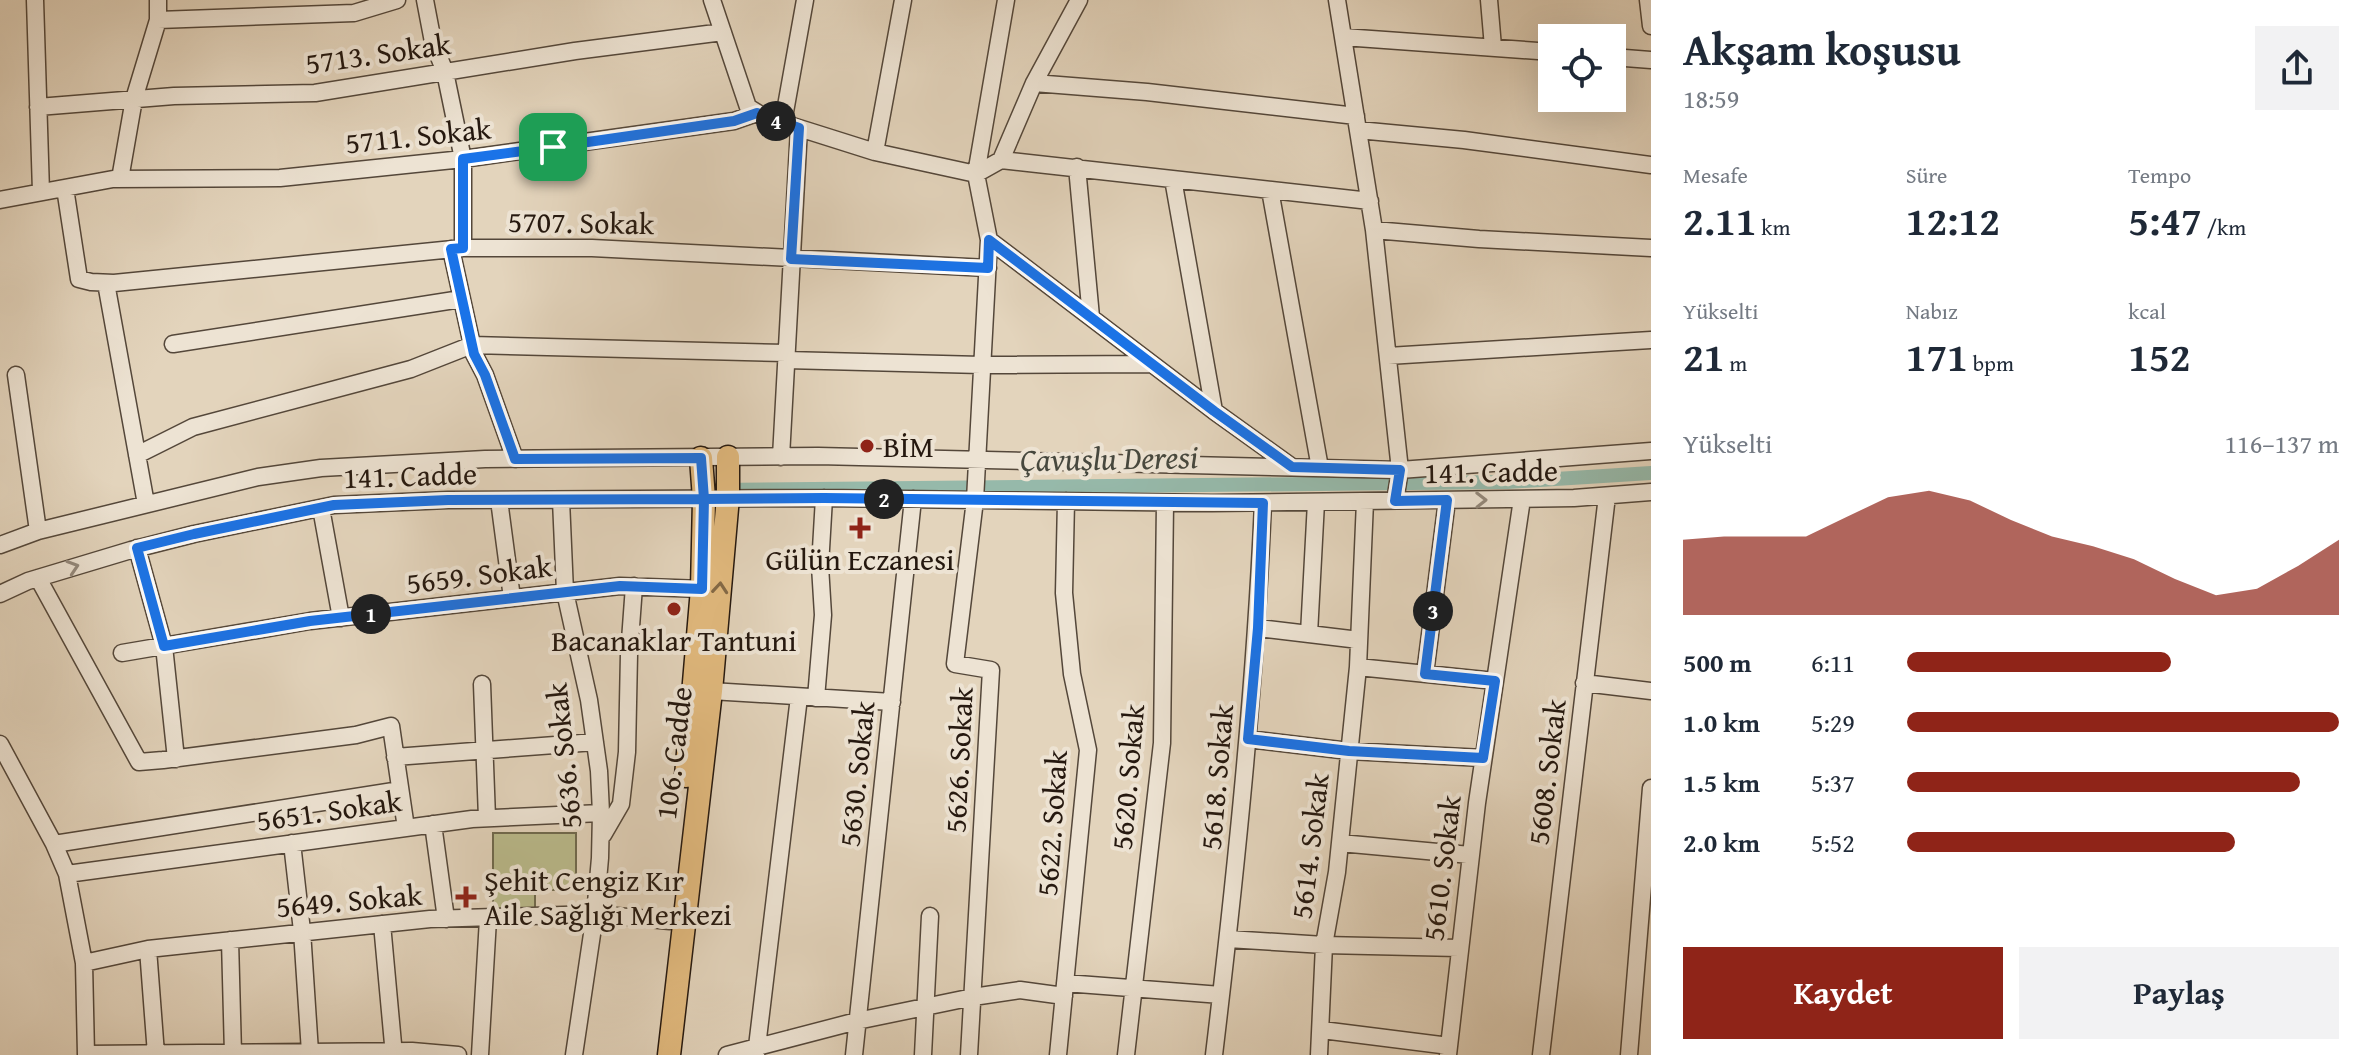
<!DOCTYPE html>
<html lang="tr">
<meta charset="utf-8">
<style>
:root{--surface:#fff;--page:#f2f2f3;--text:#1f2937;--muted:#747a83;--accent:#8f2418}
body{margin:0;font-family:"Gentium Book Plus",serif;background:var(--page);color:var(--text);height:100vh;display:flex;flex-direction:column;font-size:30px;white-space:nowrap}
*{box-sizing:border-box;margin:0}
p{font-size:26px;color:var(--muted)}
.icon{flex:none;width:44px;height:44px;fill:none;stroke:currentColor;stroke-width:2;stroke-linecap:round;stroke-linejoin:round}
.map{position:relative;flex:1;overflow:hidden}
.side{display:flex;flex-direction:column;background:var(--surface);width:720px}
.side>*{flex:none}
.fabs{position:absolute;left:1538px;top:24px;display:grid;gap:16px}
.fabs a{display:grid;place-items:center;width:88px;height:88px;border-radius:0px;background:var(--surface);box-shadow:0 8px 32px #0002;font-size:40px}
.pin{position:absolute;display:grid;place-items:center;width:68px;height:68px;color:#fff;margin:-34px;border-radius:16px;box-shadow:0 4px 12px #0006}
.km{position:absolute;width:40px;height:40px;margin:-20px;border-radius:50%;background:#222;color:#fff;font-size:22px;line-height:40px;text-align:center}
.round{display:grid;place-items:center;flex:none;width:84px;height:84px;border-radius:0px;background:var(--page)}
.head{display:flex;align-items:center;justify-content:space-between;height:136px;padding:0 32px}
h1{font-size:44px;font-weight:600;line-height:60px}
.stats{display:grid;grid-template-columns:repeat(3,1fr);gap:12px;height:136px;padding:8px 32px}
.stats div{display:grid;align-content:center}
.stats b{font-size:40px;font-weight:600}
.stats small{font-size:22px;font-weight:400}
.stats p{font-size:22px}
.chart{height:224px;padding:16px 32px}
.chart p{display:flex;justify-content:space-between}
.chart svg{width:100%;height:144px;margin-top:8px;fill:var(--accent);opacity:.7}
.action{display:flex;gap:16px;margin-top:auto;padding:16px 32px}
.action a{flex:1;height:92px;border-radius:0px;background:var(--accent);color:#fff;font-size:32px;font-weight:600;line-height:92px;text-align:center}
.action a+a{background:var(--page);color:var(--text)}
ul{padding:0 32px;list-style:none;font-size:26px}
li{display:grid;grid-template-columns:128px 96px 1fr;align-items:center;height:60px}
li i{height:20px;border-radius:10px;background:var(--accent)}
main{display:flex;flex:1;min-height:0}
.map>svg:first-child{display:block}
.green{fill:#babb8c;stroke:#706a4e;stroke-width:2}
.lines{fill:none;stroke-linecap:round;stroke-linejoin:round}
.canal{stroke:#96b9aa;stroke-width:14}
.minor-casing{stroke:#54473a;stroke-width:19}
.major-casing{stroke:#25180f;stroke-width:25}
.minor{stroke:#ede3d3;stroke-width:16}
.major{stroke:#e2ba7e;stroke-width:22}
.oneway{stroke:#93887b}
.oneway2{stroke:#846946}
.route-casing{stroke:#fff;stroke-width:16}
.route{stroke:#1a73e8;stroke-width:10}
.poi-dot{fill:#8f2418;stroke:#ede3d3;stroke-width:3}
.labels{text-anchor:middle;dominant-baseline:central;stroke-width:8;stroke-linejoin:round;paint-order:stroke}
.street-label{font-size:30px;fill:#25180f;stroke:#ede3d3}
.poi-label{font-size:30px;fill:#25180f;stroke:#ede3d3;text-anchor:start}
.water-label{font-size:32px;font-style:italic;fill:#47483e;stroke:#ede3d3}
</style>
<main>
<div class="map">
<svg width="1651" height="1055" viewBox="0 0 1651 1055">
<rect width="100%" height="100%" fill="#e3d4bc"/>
<filter id="stains"><feTurbulence type="fractalNoise" baseFrequency=".0025" numOctaves="4"/><feColorMatrix values="0 0 0 0 .2 0 0 0 0 .09 0 0 0 0 .02 0 0 0 .5 -.17"/></filter>
<radialGradient id="worn" r=".72"><stop offset=".6" stop-color="#630" stop-opacity="0"/><stop offset="1" stop-color="#630" stop-opacity=".3"/></radialGradient>
<path class="green" d="M493 833H576V890H535V911H493Z"/>
<g class="lines">
<path class="canal" d="M712 490 1507 482 1651 473"/>
<defs>
<path id="minor" d="M35 0 41 192
M425 0 433 42 445 72 463 159V248
M712 0 748 107 764 117 875 152 976 174
M1337 0 1374 230 1400 470 1395 501
M1489 0 1493 47
M1648 0 1651 26
M158 20 354 13 397 0
M1343 37 1552 52
M1612 57 1651 60
M1034 83 1147 92 1356 116
M38 107 174 96 315 93 575 51 723 32
M783 123 805 0
M1358 130 1464 140 1651 165
M875 152 903 0
M1001 160 1370 201
M1077 167 1091 317
M976 174 1001 160 1034 83 1079 0
M120 179 134 99 158 20V0
M1173 179 1214 411
M65 188 79 279 91 282 114 283 463 248H592L988 268
M1270 190 1320 468
M0 200 113 179 280 178 463 159 734 121 757 113
M1374 230 1479 239 1651 248
M989 240 1214 411 1292 467
M451 249 474 354 485 375 515 459
M106 283 146 504
M173 344 461 299
M1388 356 1651 340
M786 360 981 365 1152 364
M16 375 38 531
M137 455 193 427 411 369 472 345 786 353
M781 457 799 128
M499 500 512 598
M561 500 565 592 589 700 599 771 601 813 600 858 595 914 574 1055
M321 508 341 618
M0 545 38 531 258 477 321 468 485 459 818 456 1400 470 1651 451
M137 548 164 646 176 759
M38 578 139 762 163 760 356 735 391 726 406 828
M0 594 28 581 131 550 194 534 334 505 448 500 824 498 1212 503 1574 498 1651 492
M1258 628 1359 640
M1309 634 1316 502
M122 653 310 621 620 586 702 589
M1358 667 1495 681
M1425 674 1447 500
M1584 683 1651 691
M482 684 487 818
M711 691 892 702
M816 698 823 615 820 566 824 498
M1248 739 1349 751 1483 758
M0 744 54 844 67 874 84 963 86 1055
M395 757 595 742
M433 824 446 919
M603 835 621 804 627 752 629 654 634 586
M292 843 302 931 310 1052
M1340 843 1470 855
M54 844 400 790
M67 874 472 819 601 813
M382 924 394 1055
M1228 939 1324 945 1459 948
M230 940 233 1054
M148 949 156 1054
M84 963 148 949 430 919 595 914 670 921
M1065 983 1221 995
M1322 1030 1449 1046
M86 1054 412 1051 458 1055
M480 1055 488 919
M727 1055 857 1021 973 997 1020 990 1064 996
M756 1055 799 697
M854 1055 913 499
M923 1055 930 916
M969 1055 991 670 955 664 975 500 989 240 976 174 1006 0
M1058 1055 1088 750 1072 674 1064 593 1066 501
M1126 1055 1162 743 1165 503
M1214 1055C1236 871 1255 688 1263 503
M1319 1055 1324 945 1337 872 1358 667 1365 501
M1448 1055 1477 803 1522 499
M1541 1055 1607 496
M1629 1055 1651 788"/>
<path id="major" d="M686 776 702 589 704 499 701 458
M669 1055 711 691 728 497V457"/>
</defs>
<use href="#minor" class="minor-casing"/>
<use href="#major" class="major-casing"/>
<use href="#minor" class="minor"/>
<use href="#major" class="major"/>
</g>
<defs><path id="oneway-chevron" d="M-2-3.5L2.5 0L-2 3.5" fill="none" stroke-width="1.6" stroke-linecap="round" stroke-linejoin="round" transform="scale(2)"/></defs>
<g class="oneway">
<use href="#oneway-chevron" transform="translate(1481 500) rotate(-1)"/>
<use href="#oneway-chevron" transform="translate(73 567) rotate(-18)"/>
</g>
<use class="oneway2" href="#oneway-chevron" transform="translate(720 588) rotate(-85)"/>
<g class="lines">
<defs>
<path id="route" d="M553 147 463 159V248L451 249 474 354 485 375 515 459 701 458 704 499 702 589 620 586 310 621 164 646 137 548 194 534 334 505 448 500 704 499 824 498 1263 503 1258 628 1248 739 1349 751 1483 758 1495 681 1425 674 1447 500 1395 501 1400 470 1292 467 1214 411 989 240 988 268 791 259 799 128 757 113 734 121 553 147"/>
</defs>
<use href="#route" class="route-casing"/>
<use href="#route" class="route"/>
</g>
<g class="poi-dot">
<circle cx="867" cy="446" r="8"/>
<path d="M856 516h8v8h8v8h-8v8h-8v-8h-8v-8h8z"/>
<circle cx="674" cy="609" r="8"/>
<path d="M462 885h8v8h8v8h-8v8h-8v-8h-8v-8h8z"/>
</g>
<g class="labels">
<g class="street-label">
<text transform="translate(378 53) rotate(-8)">5713. Sokak</text>
<text transform="translate(418 135) rotate(-6)">5711. Sokak</text>
<text transform="translate(581 222) rotate(1)">5707. Sokak</text>
<text transform="translate(1491 471) rotate(-1)">141. Cadde</text>
<text transform="translate(410 475) rotate(-2)">141. Cadde</text>
<text transform="translate(479 574) rotate(-7)">5659. Sokak</text>
<text transform="translate(673 753) rotate(-83)">106. Cadde</text>
<text transform="translate(563 756) rotate(-96)">5636. Sokak</text>
<text transform="translate(958 760) rotate(-87)">5626. Sokak</text>
<text transform="translate(1546 772) rotate(-83)">5608. Sokak</text>
<text transform="translate(856 774) rotate(-84)">5630. Sokak</text>
<text transform="translate(1127 777) rotate(-85)">5620. Sokak</text>
<text transform="translate(1216 777) rotate(-85)">5618. Sokak</text>
<text transform="translate(329 810) rotate(-8)">5651. Sokak</text>
<text transform="translate(1051 823) rotate(-86)">5622. Sokak</text>
<text transform="translate(1309 846) rotate(-83)">5614. Sokak</text>
<text transform="translate(1441 868) rotate(-83)">5610. Sokak</text>
<text transform="translate(349 900) rotate(-5)">5649. Sokak</text>
</g>
<g class="poi-label">
<text x="883" y="446">BİM</text>
<text x="860" y="559" text-anchor="middle">Gülün Eczanesi</text>
<text x="674" y="640" text-anchor="middle">Bacanaklar Tantuni</text>
<text x="484" y="880">Şehit Cengiz Kır<tspan x="484" dy="34">Aile Sağlığı Merkezi</tspan></text>
</g>
<g class="water-label">
<text transform="translate(1109 458) rotate(-1)">Çavuşlu Deresi</text>
</g>
</g>
<rect width="100%" height="100%" filter="url(#stains)"/>
<rect width="100%" height="100%" fill="url(#worn)"/>
</svg>
<div class="fabs">
<a><svg class="icon" aria-label="locate" viewBox="0 0 24 24"><circle cx="12" cy="12" r="6"/><path d="M12 2v4M12 18v4M2 12h4M18 12h4"/></svg></a>
</div>
<div class="pin" style="left:553px;top:147px;background:#1e9e55"><svg class="icon" aria-label="arrive" viewBox="0 0 24 24"><path d="M6 21V4h12l-3 4 3 4H6"/></svg></div>
<b class="km" style="left:371px;top:614px">1</b>
<b class="km" style="left:884px;top:499px">2</b>
<b class="km" style="left:1433px;top:611px">3</b>
<b class="km" style="left:776px;top:121px">4</b>
</div>
<section class="side">
<div class="head"><div><h1>Akşam koşusu</h1><p>18:59</p></div><a class="round"><svg class="icon" aria-label="share" viewBox="0 0 24 24"><path d="M12 15V3M7 8l5-5 5 5M5 13v7h14v-7"/></svg></a></div>
<div class="stats">
<div><p>Mesafe</p><b>2.11<small> km</small></b></div>
<div><p>Süre</p><b>12:12</b></div>
<div><p>Tempo</p><b>5:47<small> /km</small></b></div>
</div>
<div class="stats">
<div><p>Yükselti</p><b>21<small> m</small></b></div>
<div><p>Nabız</p><b>171<small> bpm</small></b></div>
<div><p>kcal</p><b>152</b></div>
</div>
<div class="chart"><p><span>Yükselti</span>116–137 m</p>
<svg viewBox="0 0 160 44" preserveAspectRatio="none"><path d="M0 44V21L10 20L20 20L30 20L40 14L50 8L60 6L70 9L80 15L90 20L100 23L110 27L120 33L130 38L140 36L150 29L160 21V44z"/></svg>
</div>
<ul>
<li><b>500 m</b>6:11<i style="width:61%"></i></li>
<li><b>1.0 km</b>5:29<i style="width:100%"></i></li>
<li><b>1.5 km</b>5:37<i style="width:91%"></i></li>
<li><b>2.0 km</b>5:52<i style="width:76%"></i></li>
</ul>
<div class="action"><a>Kaydet</a><a>Paylaş</a></div>
</section>
</main>
